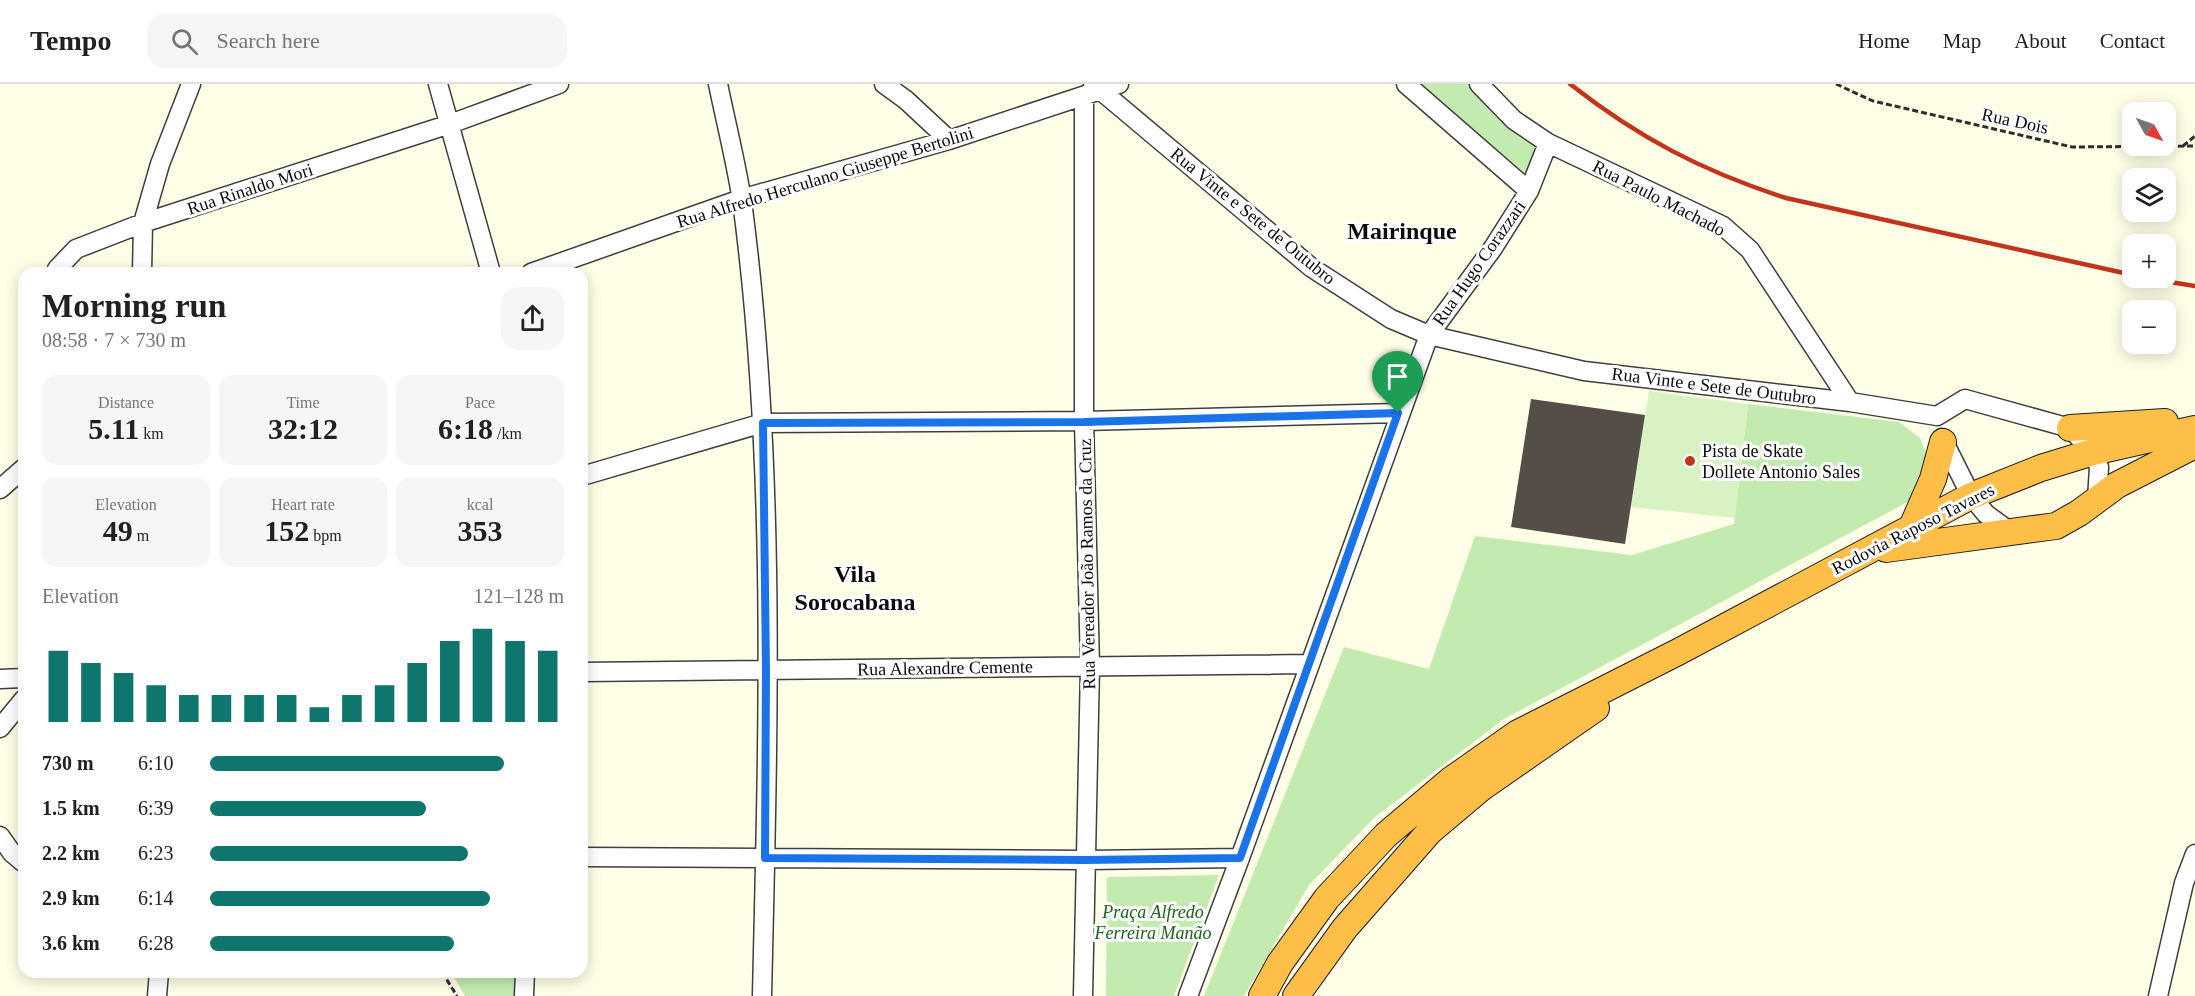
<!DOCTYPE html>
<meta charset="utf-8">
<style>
:root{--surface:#fff;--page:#f6f6f6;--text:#202124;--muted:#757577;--line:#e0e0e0;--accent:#0f766e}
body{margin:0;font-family:"Times New Roman",serif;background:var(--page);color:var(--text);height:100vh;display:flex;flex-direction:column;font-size:22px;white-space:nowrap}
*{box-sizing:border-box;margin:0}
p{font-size:20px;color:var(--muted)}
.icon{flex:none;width:33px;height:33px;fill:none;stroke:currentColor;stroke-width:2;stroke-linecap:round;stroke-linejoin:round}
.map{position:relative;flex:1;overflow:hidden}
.panel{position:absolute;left:18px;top:183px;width:570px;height:711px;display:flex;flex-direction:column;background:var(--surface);border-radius:18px;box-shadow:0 3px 15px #0003}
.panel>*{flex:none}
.needle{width:39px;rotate:130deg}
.buttons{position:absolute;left:2122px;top:18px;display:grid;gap:12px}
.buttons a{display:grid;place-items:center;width:54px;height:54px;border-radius:12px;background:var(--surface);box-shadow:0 3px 15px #0003;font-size:30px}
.pin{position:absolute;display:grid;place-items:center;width:51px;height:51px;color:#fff;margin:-62px -26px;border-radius:50% 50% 50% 0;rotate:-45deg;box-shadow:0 0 6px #0007}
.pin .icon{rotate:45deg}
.round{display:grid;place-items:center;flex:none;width:63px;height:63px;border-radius:18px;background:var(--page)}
.overview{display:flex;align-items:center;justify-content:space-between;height:102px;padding:0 24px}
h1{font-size:33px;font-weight:700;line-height:45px}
.stats{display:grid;grid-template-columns:repeat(3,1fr);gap:9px;height:102px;padding:6px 24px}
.stats div{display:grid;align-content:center;border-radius:15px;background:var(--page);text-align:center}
.stats b{font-size:30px;font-weight:700}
.stats small{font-size:16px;font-weight:400}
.stats p{font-size:16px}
.chart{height:168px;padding:12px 24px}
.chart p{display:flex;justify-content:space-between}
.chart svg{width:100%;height:108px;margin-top:6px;stroke:var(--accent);stroke-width:6}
ul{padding:0 24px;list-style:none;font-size:20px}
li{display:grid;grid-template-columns:96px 72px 1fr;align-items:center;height:45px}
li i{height:15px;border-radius:8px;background:var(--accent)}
header{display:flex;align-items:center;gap:36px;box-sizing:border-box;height:84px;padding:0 30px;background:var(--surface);border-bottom:2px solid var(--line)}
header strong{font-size:28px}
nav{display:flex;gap:33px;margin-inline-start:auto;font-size:21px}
.search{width:420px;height:54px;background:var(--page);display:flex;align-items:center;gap:15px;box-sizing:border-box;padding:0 21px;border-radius:18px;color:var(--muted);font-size:22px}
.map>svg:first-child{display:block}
.green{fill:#c3ebb0}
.pitch{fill:#d8f2c3}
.building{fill:#544e47}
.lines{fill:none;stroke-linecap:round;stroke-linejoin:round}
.minor-casing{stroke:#3e3e3e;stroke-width:21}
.highway-casing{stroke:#1c1c1c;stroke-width:28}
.path{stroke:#2d2d2d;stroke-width:3;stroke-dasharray:6 3;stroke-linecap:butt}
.minor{stroke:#fff;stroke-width:18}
.highway{stroke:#febf48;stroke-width:26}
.rail{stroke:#c2341b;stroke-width:4.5}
.route-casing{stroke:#fff;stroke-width:12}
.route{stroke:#1a73e8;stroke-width:8}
.poi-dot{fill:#c2341b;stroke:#fff;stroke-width:2}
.labels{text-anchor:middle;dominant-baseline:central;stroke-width:6;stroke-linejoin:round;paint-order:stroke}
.street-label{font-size:18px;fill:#0b0b0b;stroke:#fff}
.poi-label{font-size:18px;fill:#0b0b0b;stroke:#fff;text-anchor:start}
.park-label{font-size:18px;font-style:italic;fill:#196518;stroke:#fff}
.district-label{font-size:24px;font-weight:bold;fill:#0b0b0b;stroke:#fff}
</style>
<header>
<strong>Tempo</strong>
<div class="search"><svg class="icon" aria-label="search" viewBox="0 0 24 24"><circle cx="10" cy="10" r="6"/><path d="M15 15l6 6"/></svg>Search here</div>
<nav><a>Home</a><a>Map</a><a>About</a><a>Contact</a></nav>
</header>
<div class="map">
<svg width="2195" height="912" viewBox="0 0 2195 912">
<rect width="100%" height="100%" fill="#ffffe8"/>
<path class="green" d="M1420 0H1469L1507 39 1540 63 1525 89Z
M1748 320 1899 338 1920 354 1930 379 1913 415 1504 635 1375 733 1309 801 1244 912H1204L1344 563 1429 585 1475 452 1632 471 1734 440Z
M1219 791 1174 912H1106L1107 793Z
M451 888H519L518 912H465Z"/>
<path class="pitch" d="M1649 307 1748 320 1735 434 1631 423Z"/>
<path class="building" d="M1531 315 1645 331 1625 460 1511 443Z"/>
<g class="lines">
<defs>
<path id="minor" d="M438 0 491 189
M718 0C726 39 736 78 742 117 777 380 768 648 762 912
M884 0 906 16 949 56
M1093 0 1312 184 1391 235 1429 251 1584 287 1850 318 1937 332 1965 315 2070 344 2093 368 2099 383 2097 416
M1406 0 1529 107
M1479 0 1514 36 1548 59 1723 142 1750 166 1850 318
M57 185 76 165 143 139 450 40 559 0
M142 189 143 139 160 80 191 0
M531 189 741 115 949 56 1119 0
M1942 354 1971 412 1986 430 2012 449
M582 392 763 339 1084 337 1398 329
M0 405 24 384
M582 588 1308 580
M0 595 24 594
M0 644 24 615
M0 752 12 769 24 779
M582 773 1085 776 1240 774
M157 912 159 888
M524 912 525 888
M1083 912 1090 583 1084 337V12
M1188 912 1240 774 1429 251 1493 164 1529 107 1548 59
M2158 912 2184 799 2195 770"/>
<path id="highway" d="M2070 344 2165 338
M1912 443 1933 395 1943 358
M1886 465 2056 442 2079 429 2117 401 2195 361
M1262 912 1280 879 1327 814 1386 751 1451 696 1518 649 1678 568 1971 412 2041 384 2093 368 2195 345
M1296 912 1345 844 1430 747 1481 704 1596 624"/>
</defs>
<use href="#minor" class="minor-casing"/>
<use href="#highway" class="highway-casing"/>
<path class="path" d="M1836 0 1873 17 2072 63 2195 62
M2183 62 2195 52
M442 888 457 912"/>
<use href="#minor" class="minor"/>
<use href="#highway" class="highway"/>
<path class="rail" d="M1570 0C1639 54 1702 87 1786 114L2133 191
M2145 194 2195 202"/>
</g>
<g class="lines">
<defs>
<path id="route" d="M1398 329 1240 774 1085 776 765 774 766 586 763 339 1084 338Z"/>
</defs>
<use href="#route" class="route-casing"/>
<use href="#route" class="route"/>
</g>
<circle class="poi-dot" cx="1690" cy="377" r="6"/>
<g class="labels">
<g class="street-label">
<text transform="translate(2015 37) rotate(12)">Rua Dois</text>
<text transform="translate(825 93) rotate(-17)">Rua Alfredo Herculano Giuseppe Bertolini</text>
<text transform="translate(250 105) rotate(-18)">Rua Rinaldo Mori</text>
<text transform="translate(1659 114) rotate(27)">Rua Paulo Machado</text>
<text transform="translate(1253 132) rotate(39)">Rua Vinte e Sete de Outubro</text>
<text transform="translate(1479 179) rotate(-55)">Rua Hugo Corazzari</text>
<text transform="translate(1714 302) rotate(7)">Rua Vinte e Sete de Outubro</text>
<text transform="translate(1913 445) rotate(-27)">Rodovia Raposo Tavares</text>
<text transform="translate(1087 480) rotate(-91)">Rua Vereador João Ramos da Cruz</text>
<text transform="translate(945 584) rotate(-1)">Rua Alexandre Cemente</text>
</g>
<g class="poi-label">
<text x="1702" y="367">Pista de Skate<tspan x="1702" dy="21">Dollete Antonio Sales</tspan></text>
</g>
<g class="park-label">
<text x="1153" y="828">Praça Alfredo<tspan x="1153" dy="21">Ferreira Manão</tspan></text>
</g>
<g class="district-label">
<text x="1402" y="147">Mairinque</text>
<text x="855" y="490">Vila<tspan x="855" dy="28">Sorocabana</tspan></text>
</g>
</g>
</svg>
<div class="buttons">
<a><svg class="needle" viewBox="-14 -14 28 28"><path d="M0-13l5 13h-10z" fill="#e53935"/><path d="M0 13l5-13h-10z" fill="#757577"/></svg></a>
<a><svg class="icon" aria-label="layers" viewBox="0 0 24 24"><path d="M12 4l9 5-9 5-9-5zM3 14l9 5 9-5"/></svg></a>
<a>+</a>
<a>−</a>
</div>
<div class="pin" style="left:1398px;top:329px;background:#1e9e55"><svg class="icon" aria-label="arrive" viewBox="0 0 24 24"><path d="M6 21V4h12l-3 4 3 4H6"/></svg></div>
<section class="panel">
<div class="overview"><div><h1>Morning run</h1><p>08:58 · 7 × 730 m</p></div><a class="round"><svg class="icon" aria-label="share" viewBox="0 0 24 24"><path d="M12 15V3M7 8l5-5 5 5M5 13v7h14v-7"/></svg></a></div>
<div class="stats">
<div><p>Distance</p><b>5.11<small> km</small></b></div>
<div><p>Time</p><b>32:12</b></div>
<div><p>Pace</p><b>6:18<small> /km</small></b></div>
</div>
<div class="stats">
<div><p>Elevation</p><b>49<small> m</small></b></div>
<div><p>Heart rate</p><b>152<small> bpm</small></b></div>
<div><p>kcal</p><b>353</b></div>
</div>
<div class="chart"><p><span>Elevation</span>121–128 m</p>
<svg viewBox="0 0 160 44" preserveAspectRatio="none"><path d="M5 44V15M15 44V20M25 44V24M35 44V29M45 44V33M55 44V33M65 44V33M75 44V33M85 44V38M95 44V33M105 44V29M115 44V20M125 44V11M135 44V6M145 44V11M155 44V15"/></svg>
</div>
<ul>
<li><b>730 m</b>6:10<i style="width:83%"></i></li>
<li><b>1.5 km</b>6:39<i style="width:61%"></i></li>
<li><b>2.2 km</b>6:23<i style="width:73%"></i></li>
<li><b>2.9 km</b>6:14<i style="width:79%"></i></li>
<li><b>3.6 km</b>6:28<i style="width:69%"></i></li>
</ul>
</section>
</div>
